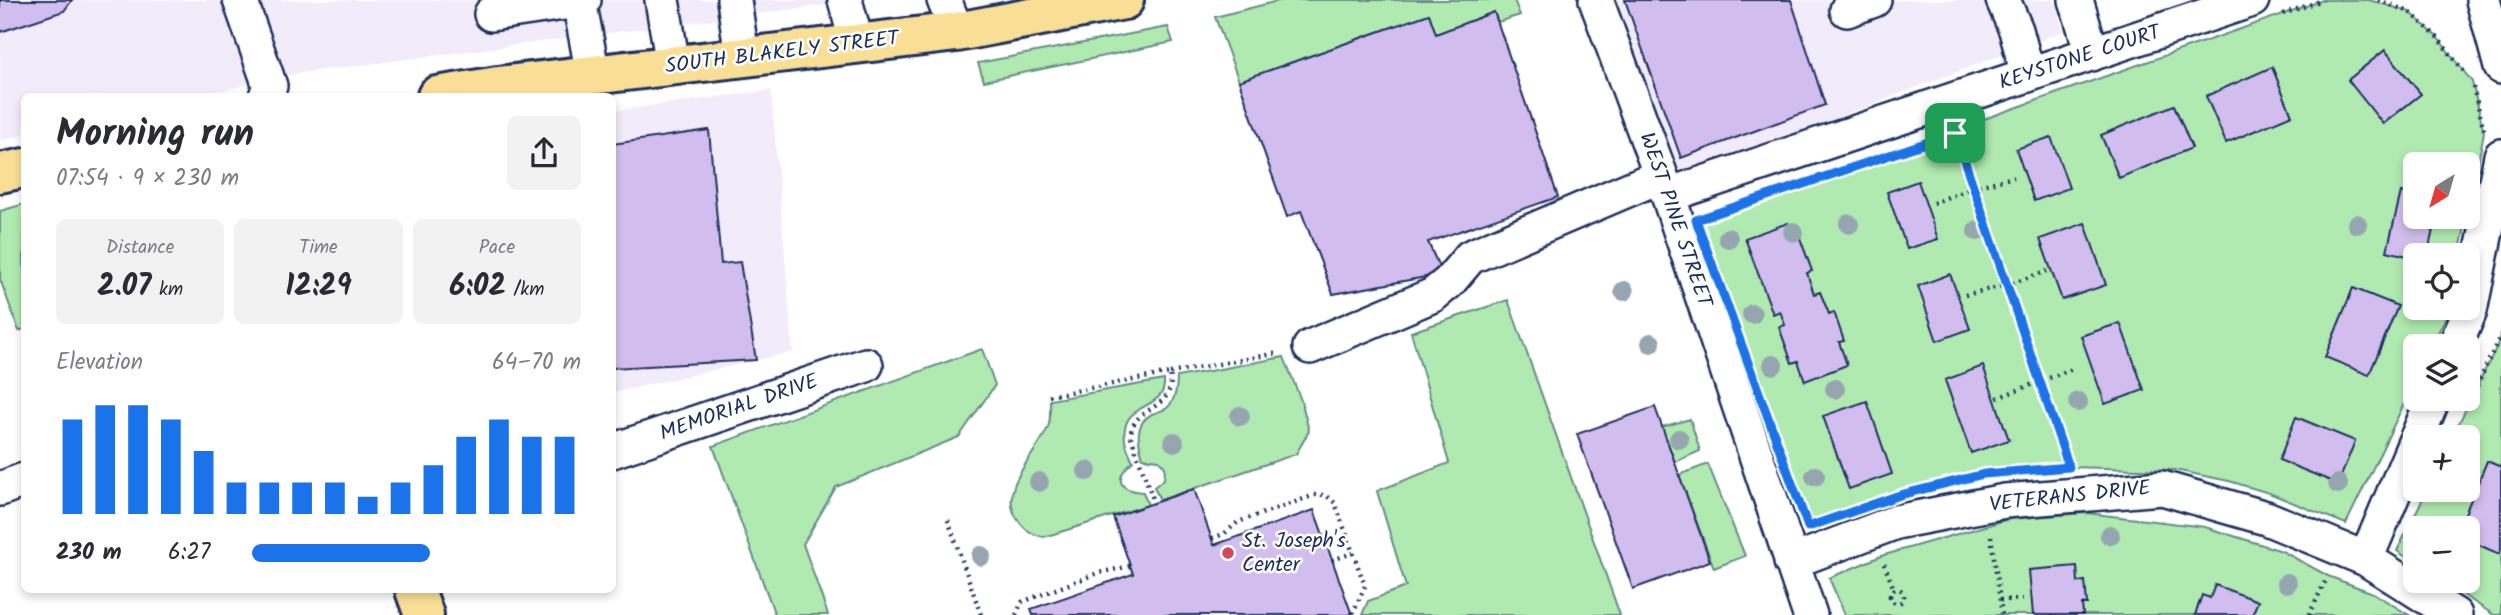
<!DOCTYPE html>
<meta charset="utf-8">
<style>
:root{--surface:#fff;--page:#f2f2f3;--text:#2b2b33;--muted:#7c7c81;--accent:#1a73e8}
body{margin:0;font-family:Kalam,sans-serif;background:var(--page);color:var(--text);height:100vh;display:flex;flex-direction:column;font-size:26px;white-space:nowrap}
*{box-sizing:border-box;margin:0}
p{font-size:23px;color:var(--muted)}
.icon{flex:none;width:38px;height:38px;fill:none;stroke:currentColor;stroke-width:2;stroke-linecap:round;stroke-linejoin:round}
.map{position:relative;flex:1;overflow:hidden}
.panel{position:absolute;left:21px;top:93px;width:595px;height:500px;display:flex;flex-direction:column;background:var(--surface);border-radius:10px;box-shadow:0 4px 10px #0003}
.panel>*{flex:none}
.needle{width:46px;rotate:217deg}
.fabs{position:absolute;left:2403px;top:152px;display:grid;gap:14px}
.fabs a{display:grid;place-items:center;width:77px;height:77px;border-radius:10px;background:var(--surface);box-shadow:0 4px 10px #0003;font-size:35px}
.pin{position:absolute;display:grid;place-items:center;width:60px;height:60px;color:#fff;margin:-30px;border-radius:14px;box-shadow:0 4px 10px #0006}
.round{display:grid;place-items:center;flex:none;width:74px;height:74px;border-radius:10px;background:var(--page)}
.headline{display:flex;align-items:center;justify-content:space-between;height:119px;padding:0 35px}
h1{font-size:38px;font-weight:800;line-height:52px}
.metrics{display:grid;grid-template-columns:repeat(3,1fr);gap:10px;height:119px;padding:7px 35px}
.metrics div{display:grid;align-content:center;border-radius:10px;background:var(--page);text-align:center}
.metrics b{font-size:30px;font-weight:800}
.metrics small{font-size:19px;font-weight:400}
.metrics p{font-size:19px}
.chart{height:196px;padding:14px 35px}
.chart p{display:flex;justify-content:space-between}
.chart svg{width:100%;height:126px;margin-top:7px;stroke:var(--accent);stroke-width:6}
ul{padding:0 35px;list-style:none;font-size:23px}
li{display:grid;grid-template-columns:112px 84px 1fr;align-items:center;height:52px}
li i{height:18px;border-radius:9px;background:var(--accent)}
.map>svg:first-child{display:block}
.built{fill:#f2ecfa}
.green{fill:#b0eab0;stroke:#668c87;stroke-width:2}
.building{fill:#d2beee;stroke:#1b2f5e;stroke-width:2}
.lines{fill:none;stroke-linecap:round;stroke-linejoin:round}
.minor-casing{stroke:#1b2f5e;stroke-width:38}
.major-casing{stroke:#1b2f5e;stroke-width:44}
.path{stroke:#1b2f5e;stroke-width:4.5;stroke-dasharray:2 5;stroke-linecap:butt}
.minor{stroke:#fff;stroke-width:33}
.major{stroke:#f9df96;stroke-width:38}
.tree{fill:#96a6b1}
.route-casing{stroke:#fff;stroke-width:14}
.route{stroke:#1a73e8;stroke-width:9}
.poi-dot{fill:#d1495b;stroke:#fff;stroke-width:2.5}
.labels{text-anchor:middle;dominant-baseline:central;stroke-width:5;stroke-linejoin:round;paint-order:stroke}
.street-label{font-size:21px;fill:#1b2f5e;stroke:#fff}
.poi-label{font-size:21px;fill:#1b2f5e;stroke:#fff;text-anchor:start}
</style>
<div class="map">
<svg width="2501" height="615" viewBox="0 0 2501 615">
<rect width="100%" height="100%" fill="#fff"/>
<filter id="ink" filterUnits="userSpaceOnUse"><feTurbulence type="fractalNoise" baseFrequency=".0143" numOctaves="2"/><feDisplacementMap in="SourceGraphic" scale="14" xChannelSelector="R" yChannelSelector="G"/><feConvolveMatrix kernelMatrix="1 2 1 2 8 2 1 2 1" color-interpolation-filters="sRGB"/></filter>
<g filter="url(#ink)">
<path class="built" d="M0 0H865L300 73 195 96H24V135L0 140Z
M1610 0H2054L2064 31 1663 184Z
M771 90 793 352 613 393 612 111Z"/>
<path class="green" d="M1282 0H1514L1520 15 1498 22 1494 12 1436 34 1429 14 1239 81 1215 17Z
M2323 0H2369L2410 12 2437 37 2472 82 2484 132 2468 215V164H2415V217H2467L2459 255 2415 256V308H2447L2445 319 2431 346H2415V381L2346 524 2269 493 2229 481 2175 470 2069 467 1984 474 1900 495 1808 527 1696 220Z
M1168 27 1173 42 984 81 978 63Z
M24 204V329L19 331 0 279V211Z
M1508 300 1620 615H1362L1368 601 1406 587 1377 491 1449 463 1411 332Z
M2501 332V615H2494L2442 581H2468V528H2415V563L2397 551 2427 490H2468V438L2452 437 2497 346Z
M982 349 995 385 959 437 836 487 803 544 828 615H775L713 446Z
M1284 357 1302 403 1309 431 1296 454 1160 500 1154 487 1164 479 1165 467 1159 460 1143 458C1138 442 1134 423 1152 414 1156 412 1163 411 1167 408 1176 400 1177 387 1177 377Z
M1164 380C1167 412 1119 400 1125 440 1126 447 1130 455 1133 461 1114 478 1117 490 1143 492L1148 505 1044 537C1030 534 1022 528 1015 515 1000 484 1037 455 1048 427 1051 419 1050 409 1050 400Z
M1690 419 1700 451 1675 462 1662 427Z
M1708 464 1745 556 1714 568 1679 475Z
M2086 513 2205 527 2282 551 2328 576 2373 593 2409 615H1845L1829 578 1881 556 2009 519Z"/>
<path class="building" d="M0 0H72L64 11 0 32Z
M1625 0H1791L1825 105 1681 158Z
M1494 12 1558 197 1428 242 1442 274 1333 294 1301 211 1287 217 1239 81 1429 14 1436 34Z
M2385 50 2421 94 2383 124 2348 80Z
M2272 67 2292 115 2226 143 2206 96Z
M2174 105 2192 148 2119 178 2101 135Z
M709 130 721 264 740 262 756 360 612 368V144Z
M2051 137 2069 188 2034 201 2016 149Z
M1918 181 1938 239 1907 249 1887 192Z
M2401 192 2415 195V217H2436L2427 256H2415V258L2387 251Z
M1788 223 1794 240 1800 238 1812 271 1807 273 1814 294 1820 292 1829 314 1834 312 1844 341 1839 342 1847 365 1805 381 1798 361 1792 363 1779 327 1785 325 1780 311 1773 314 1745 238Z
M2085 223 2106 285 2062 300 2040 239Z
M1950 274 1970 329 1937 341 1918 286Z
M2353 288 2398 306 2369 375 2325 357Z
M2120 323 2144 390 2105 404 2081 336Z
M1983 366 2009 440 1971 453 1945 380Z
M1867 401 1892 474 1849 489 1823 416Z
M1655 407 1710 561 1633 589 1577 434Z
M2296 417 2355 441 2338 484 2279 460Z
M2487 461 2501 467V549L2499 554 2468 540V528H2459Z
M1194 489 1214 545 1314 510 1352 615H1033L1031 609 1133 574 1113 517Z
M2077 566 2078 582 2085 581 2087 604H2082L2083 615H2033L2029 570Z
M2215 585 2258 601 2252 615H2195L2202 595 2210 598Z"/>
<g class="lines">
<defs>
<path id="minor" d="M240 0 270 86 266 96
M579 0 593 75
M662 0 673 65
M734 0 742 57
M845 0 857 44
M944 0 957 32
M1596 0 1668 195 1810 615
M2003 0 2016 30 2028 75
M2076 0 2092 54
M2483 0 2501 67
M1847 10 1874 0
M491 14 584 0
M1668 195 2252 0
M2455 346 2470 311 2501 156
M1310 347 1433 295 1449 282 1470 257 1660 176
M2417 438 2433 399
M612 451 866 365
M0 489 24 480
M2366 559 2415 442
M1791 562 1896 522 2005 501 2162 488 2266 518 2366 559 2455 615"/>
<path id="major" d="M437 96 498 86 957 32 1124 0
M0 173 24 168
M415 590 424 615"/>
</defs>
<use href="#minor" class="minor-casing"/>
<use href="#major" class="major-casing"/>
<path class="path" d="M2378 0 2410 12 2437 37 2466 74
M2283 14 2323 0
M2473 87 2484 130
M1956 134 2068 463
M1933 203 1974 187 2014 177
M1965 295 2007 285 2047 271
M1170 373 1279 353
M1049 396 1170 373C1177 413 1130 404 1131 437L1154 502
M1997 398 2075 368
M2468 405 2501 334
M948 520 981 615
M1991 536 2002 615
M1212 538 1224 534 1238 522 1318 494 1327 496 1335 503 1365 586 1352 615
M1332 560 1353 553
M1884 564 1894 589
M1890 596a7 7 0 1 1 14 0a7 7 0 1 1-14 0Z
M2000 600 2029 599
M1016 615 1022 602 1098 573 1131 566
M2309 615 2326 580"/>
<use href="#minor" class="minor"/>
<use href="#major" class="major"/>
</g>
<g class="tree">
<circle cx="1849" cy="224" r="10"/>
<circle cx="2357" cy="224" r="10"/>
<circle cx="1977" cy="231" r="10"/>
<circle cx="1793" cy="232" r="10"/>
<circle cx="1728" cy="238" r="10"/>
<circle cx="1624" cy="291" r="10"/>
<circle cx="1752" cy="314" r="10"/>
<circle cx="1651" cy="343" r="10"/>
<circle cx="1773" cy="365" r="10"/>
<circle cx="1835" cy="389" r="10"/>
<circle cx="2078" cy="402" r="10"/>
<circle cx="1240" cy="416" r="10"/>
<circle cx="1679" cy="439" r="10"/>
<circle cx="1174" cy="442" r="10"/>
<circle cx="1087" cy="471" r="10"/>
<circle cx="1815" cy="476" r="10"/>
<circle cx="1039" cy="482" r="10"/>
<circle cx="2338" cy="484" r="10"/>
<circle cx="2110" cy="535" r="10"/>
<circle cx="981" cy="556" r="10"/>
<circle cx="2287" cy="583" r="10"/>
</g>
</g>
<g class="lines" filter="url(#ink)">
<defs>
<path id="route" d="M1955 133 2069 467 1984 474 1900 495 1808 527 1696 220Z"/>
</defs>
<use href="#route" class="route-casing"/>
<use href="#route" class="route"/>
</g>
<circle class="poi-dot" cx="1228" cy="553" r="7"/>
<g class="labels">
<g class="street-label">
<text transform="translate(782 53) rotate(-7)">SOUTH BLAKELY STREET</text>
<text transform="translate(2080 58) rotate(-18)">KEYSTONE COURT</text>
<text transform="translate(1675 220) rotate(71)">WEST PINE STREET</text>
<text transform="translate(739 408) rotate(-19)">MEMORIAL DRIVE</text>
<text transform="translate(2070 497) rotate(-6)">VETERANS DRIVE</text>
</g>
<g class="poi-label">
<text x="1242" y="541">St. Joseph's<tspan x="1242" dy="24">Center</tspan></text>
</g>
</g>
</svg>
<div class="fabs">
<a><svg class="needle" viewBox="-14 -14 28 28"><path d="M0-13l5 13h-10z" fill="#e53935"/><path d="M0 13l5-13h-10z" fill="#7c7c81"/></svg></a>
<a><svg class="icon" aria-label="locate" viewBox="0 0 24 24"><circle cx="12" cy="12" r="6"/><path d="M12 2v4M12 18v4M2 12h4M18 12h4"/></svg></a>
<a><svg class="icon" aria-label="layers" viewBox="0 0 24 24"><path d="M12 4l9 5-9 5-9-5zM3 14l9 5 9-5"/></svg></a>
<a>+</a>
<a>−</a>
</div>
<div class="pin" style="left:1955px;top:133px;background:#1e9e55"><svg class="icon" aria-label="arrive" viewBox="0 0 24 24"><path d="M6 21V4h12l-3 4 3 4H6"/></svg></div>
<section class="panel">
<div class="headline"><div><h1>Morning run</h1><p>07:54 · 9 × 230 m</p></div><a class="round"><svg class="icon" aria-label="share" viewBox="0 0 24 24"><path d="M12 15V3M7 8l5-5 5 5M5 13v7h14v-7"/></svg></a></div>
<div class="metrics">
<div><p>Distance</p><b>2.07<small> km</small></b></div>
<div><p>Time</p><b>12:29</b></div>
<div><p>Pace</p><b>6:02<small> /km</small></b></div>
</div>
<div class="chart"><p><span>Elevation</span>64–70 m</p>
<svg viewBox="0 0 160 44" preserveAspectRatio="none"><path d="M5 44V11M15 44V6M25 44V6M35 44V11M45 44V22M55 44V33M65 44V33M75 44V33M85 44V33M95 44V38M105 44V33M115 44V27M125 44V17M135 44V11M145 44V17M155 44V17"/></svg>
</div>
<ul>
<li><b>230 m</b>6:27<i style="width:54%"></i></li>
</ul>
</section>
</div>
